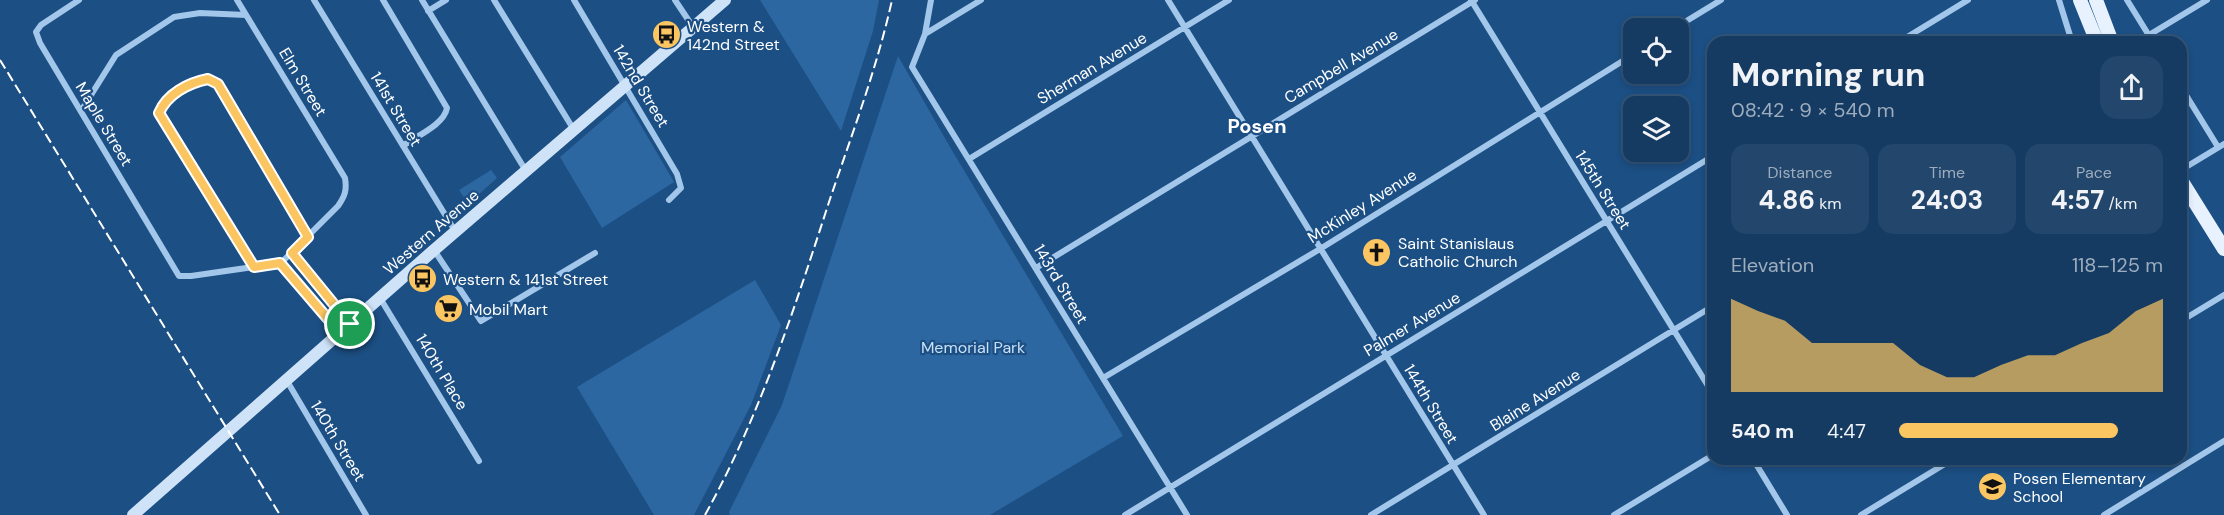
<!DOCTYPE html>
<meta charset="utf-8">
<style>
:root{--surface:#153b63;--page:#22466c;--text:#f1f3f6;--muted:#9dadbe;--line:#345578;--accent:#fbc661}
body{margin:0;font-family:"DM Sans",sans-serif;background:var(--page);color:var(--text);height:100vh;display:flex;flex-direction:column;font-size:22px;white-space:nowrap}
*{box-sizing:border-box;margin:0}
p{font-size:20px;color:var(--muted)}
.icon{flex:none;width:33px;height:33px;fill:none;stroke:currentColor;stroke-width:2;stroke-linecap:round;stroke-linejoin:round}
.map{position:relative;flex:1;overflow:hidden}
.panel{position:absolute;left:1707px;top:36px;width:480px;height:429px;display:flex;flex-direction:column;background:var(--surface);border-radius:18px;box-shadow:0 3px 9px #0003,0 0 0 2px var(--line)}
.panel>*{flex:none}
.tools{position:absolute;left:1623px;top:18px;display:grid;gap:12px}
.tools a{display:grid;place-items:center;width:66px;height:66px;border-radius:12px;background:var(--surface);box-shadow:0 3px 9px #0003,0 0 0 2px var(--line);font-size:30px}
.pin{position:absolute;display:grid;place-items:center;width:51px;height:51px;color:#fff;margin:-26px;border:3px solid #fff;border-radius:50%;box-shadow:0 2px 6px #0007}
.round{display:grid;place-items:center;flex:none;width:63px;height:63px;border-radius:18px;background:var(--page)}
.headline{display:flex;align-items:center;justify-content:space-between;height:102px;padding:0 24px}
h1{font-size:33px;font-weight:700;line-height:45px}
.stats{display:grid;grid-template-columns:repeat(3,1fr);gap:9px;height:102px;padding:6px 24px}
.stats div{display:grid;align-content:center;border-radius:15px;background:var(--page);text-align:center}
.stats b{font-size:26px;font-weight:700}
.stats small{font-size:16px;font-weight:400}
.stats p{font-size:16px}
.chart{height:168px;padding:12px 24px}
.chart p{display:flex;justify-content:space-between}
.chart svg{width:100%;height:108px;margin-top:6px;fill:var(--accent);opacity:.7}
ul{padding:0 24px;list-style:none;font-size:20px}
li{display:grid;grid-template-columns:96px 72px 1fr;align-items:center;height:45px}
li i{height:15px;border-radius:8px;background:var(--accent)}
.map>svg:first-child{display:block}
.green{fill:#2c67a1}
.lines{fill:none;stroke-linecap:round;stroke-linejoin:round}
.street{stroke:#a3c7ea;stroke-width:6}
.secondary{stroke:#cfe3f8;stroke-width:12}
.primary{stroke:#e7f2fe;stroke-width:14}
.rail{stroke:#fff;stroke-width:2;stroke-dasharray:10 4.5;stroke-linecap:butt}
.route-casing{stroke:#fff;stroke-width:12}
.route{stroke:#fbc661;stroke-width:8}
.labels{text-anchor:middle;dominant-baseline:central;stroke-width:4.5;stroke-linejoin:round;paint-order:stroke}
.poi-label{font-size:16px;fill:#fff;stroke:#1c4f84;text-anchor:start}
.street-label{font-size:16px;fill:#fff;stroke:#1c4f84}
.park-label{font-size:16px;fill:#c8e0f8;stroke:#1c4f84}
.quarter-label{font-size:20px;font-weight:bold;fill:#fff;stroke:#1c4f84}
</style>
<div class="map">
<svg width="2224" height="515" viewBox="0 0 2224 515">
<rect width="100%" height="100%" fill="#1c4f84"/>
<path class="green" d="M760 0H879L873 31 841 131Z
M898 56 950 147 1123 436 990 515H730L729 512 782 405Z
M626 100 674 182 602 228 560 157Z
M491 170 497 178 468 204 459 190Z
M755 280 781 325 751 405 694 515H654L577 387Z"/>
<g class="lines">
<path class="street" d="M79 0 41 25 36 32 40 43 179 276H191L281 263 338 206C345 196 347 190 345 178L237 0
M314 0 455 231
M383 0 447 108C444 125 416 136 403 146
M422 0 526 171
M494 0 574 130
M574 0 677 174 681 188 669 200
M675 0 693 27
M981 0 925 34 912 67 1187 515
M1168 0 1484 515
M1471 0 1713 394
M2059 0 2072 42
M2127 0 2153 42
M428 11 446 0
M1675 28 1721 0
M925 34 931 0
M2149 35 2207 0
M1899 42 1968 0
M2181 87 2218 147
M81 111 116 55 174 17 200 13 246 15
M969 159 1229 0
M2181 170 2224 144
M434 250 481 321 595 253
M292 253 350 324
M281 263 340 333
M254 267 159 113C168 94 188 83 208 79L218 84 307 237
M1036 268 1475 0
M380 298 479 461
M2181 321 2224 295
M1103 378 1320 249 1634 54
M287 381 366 515
M1753 459 1787 515
M1125 515 1713 156
M1371 515 1713 306
M1614 515 1713 455
M1861 515 1953 459
M2104 515 2224 441"/>
<path class="secondary" d="M133 515 434 250 725 0"/>
<path class="primary" d="M2080 0 2097 42
M2096 0 2112 42
M2181 180 2224 249"/>
<path class="rail" d="M0 60 280 515
M705 515C760 416 795 307 830 199 852 134 877 68 892 0"/>
</g>
<g class="lines">
<defs>
<path id="route" d="M208 79 218 84 308 237 292 253 350 324 340 333 280 263 254 267 159 113C167 94 188 83 208 79Z"/>
</defs>
<use href="#route" class="route-casing"/>
<use href="#route" class="route"/>
</g>
<defs>
<symbol id="bus-disc" viewBox="-11 -11 22 22"><circle r="9.5" fill="#fbc661" stroke="#1c4f84"/><path d="M-5-6H5V4H4V6H2V4H-2V6H-4V4H-5ZM-3.5-4V0h7V-4ZM-3.5 1.2v1.5H-2V1.2ZM2 1.2v1.5H3.5V1.2Z" fill="#111"/></symbol>
<symbol id="church-disc" viewBox="-11 -11 22 22"><circle r="9.5" fill="#fbc661" stroke="#1c4f84"/><path d="M-1.2-6h2.4v3.5h3.3v2.4h-3.3V6h-2.4V-.1h-3.3v-2.4h3.3Z" fill="#111"/></symbol>
<symbol id="supermarket-disc" viewBox="-11 -11 22 22"><circle r="9.5" fill="#fbc661" stroke="#1c4f84"/><path d="M-6-5.5h2.5l.6 2H6L4.5 2H-2.5L-4.4-4H-6ZM-1.5 3.2a1.3 1.3 0 1 0 .1 0ZM3 3.2a1.3 1.3 0 1 0 .1 0Z" fill="#111"/></symbol>
<symbol id="school-disc" viewBox="-11 -11 22 22"><circle r="9.5" fill="#fbc661" stroke="#1c4f84"/><path d="M0-5L7-2L0 1L-7-2ZM-4 1L0 2.5L4 1V4Q0 6-4 4Z" fill="#111"/></symbol>
</defs>
<g fill-rule="evenodd">
<use href="#bus-disc" x="650" y="18" width="33" height="33"/>
<use href="#church-disc" x="1360" y="236" width="33" height="33"/>
<use href="#bus-disc" x="406" y="262" width="33" height="33"/>
<use href="#supermarket-disc" x="432" y="292" width="33" height="33"/>
<use href="#school-disc" x="1976" y="470" width="33" height="33"/>
</g>
<g class="labels">
<g class="poi-label">
<text x="687" y="26">Western &amp;<tspan x="687" dy="18">142nd Street</tspan></text>
<text x="1398" y="243">Saint Stanislaus<tspan x="1398" dy="18">Catholic Church</tspan></text>
<text x="443" y="279">Western &amp; 141st Street</text>
<text x="469" y="309">Mobil Mart</text>
<text x="2013" y="478">Posen Elementary<tspan x="2013" dy="18">School</tspan></text>
</g>
<g class="street-label">
<text transform="translate(1341 66) rotate(-31)">Campbell Avenue</text>
<text transform="translate(1092 68) rotate(-31)">Sherman Avenue</text>
<text transform="translate(303 82) rotate(59)">Elm Street</text>
<text transform="translate(641 86) rotate(59)">142nd Street</text>
<text transform="translate(396 109) rotate(59)">141st Street</text>
<text transform="translate(104 124) rotate(59)">Maple Street</text>
<text transform="translate(1603 190) rotate(58)">145th Street</text>
<text transform="translate(1362 206) rotate(-32)">McKinley Avenue</text>
<text transform="translate(431 232) rotate(-41)">Western Avenue</text>
<text transform="translate(1061 284) rotate(59)">143rd Street</text>
<text transform="translate(1412 324) rotate(-31)">Palmer Avenue</text>
<text transform="translate(442 372) rotate(59)">140th Place</text>
<text transform="translate(1535 400) rotate(-32)">Blaine Avenue</text>
<text transform="translate(1431 404) rotate(59)">144th Street</text>
<text transform="translate(338 441) rotate(59)">140th Street</text>
</g>
<g class="park-label">
<text x="973" y="347">Memorial Park</text>
</g>
<g class="quarter-label">
<text x="1257" y="126">Posen</text>
</g>
</g>
</svg>
<div class="tools">
<a><svg class="icon" aria-label="locate" viewBox="0 0 24 24"><circle cx="12" cy="12" r="6"/><path d="M12 2v4M12 18v4M2 12h4M18 12h4"/></svg></a>
<a><svg class="icon" aria-label="layers" viewBox="0 0 24 24"><path d="M12 4l9 5-9 5-9-5zM3 14l9 5 9-5"/></svg></a>
</div>
<div class="pin" style="left:350px;top:324px;background:#1e9e55"><svg class="icon" aria-label="arrive" viewBox="0 0 24 24"><path d="M6 21V4h12l-3 4 3 4H6"/></svg></div>
<section class="panel">
<div class="headline"><div><h1>Morning run</h1><p>08:42 · 9 × 540 m</p></div><a class="round"><svg class="icon" aria-label="share" viewBox="0 0 24 24"><path d="M12 15V3M7 8l5-5 5 5M5 13v7h14v-7"/></svg></a></div>
<div class="stats">
<div><p>Distance</p><b>4.86<small> km</small></b></div>
<div><p>Time</p><b>24:03</b></div>
<div><p>Pace</p><b>4:57<small> /km</small></b></div>
</div>
<div class="chart"><p><span>Elevation</span>118–125 m</p>
<svg viewBox="0 0 160 44" preserveAspectRatio="none"><path d="M0 44V6L10 11L20 15L30 24L40 24L50 24L60 24L70 33L80 38L90 38L100 33L110 29L120 29L130 24L140 20L150 11L160 6V44z"/></svg>
</div>
<ul>
<li><b>540 m</b>4:47<i style="width:83%"></i></li>
</ul>
</section>
</div>
